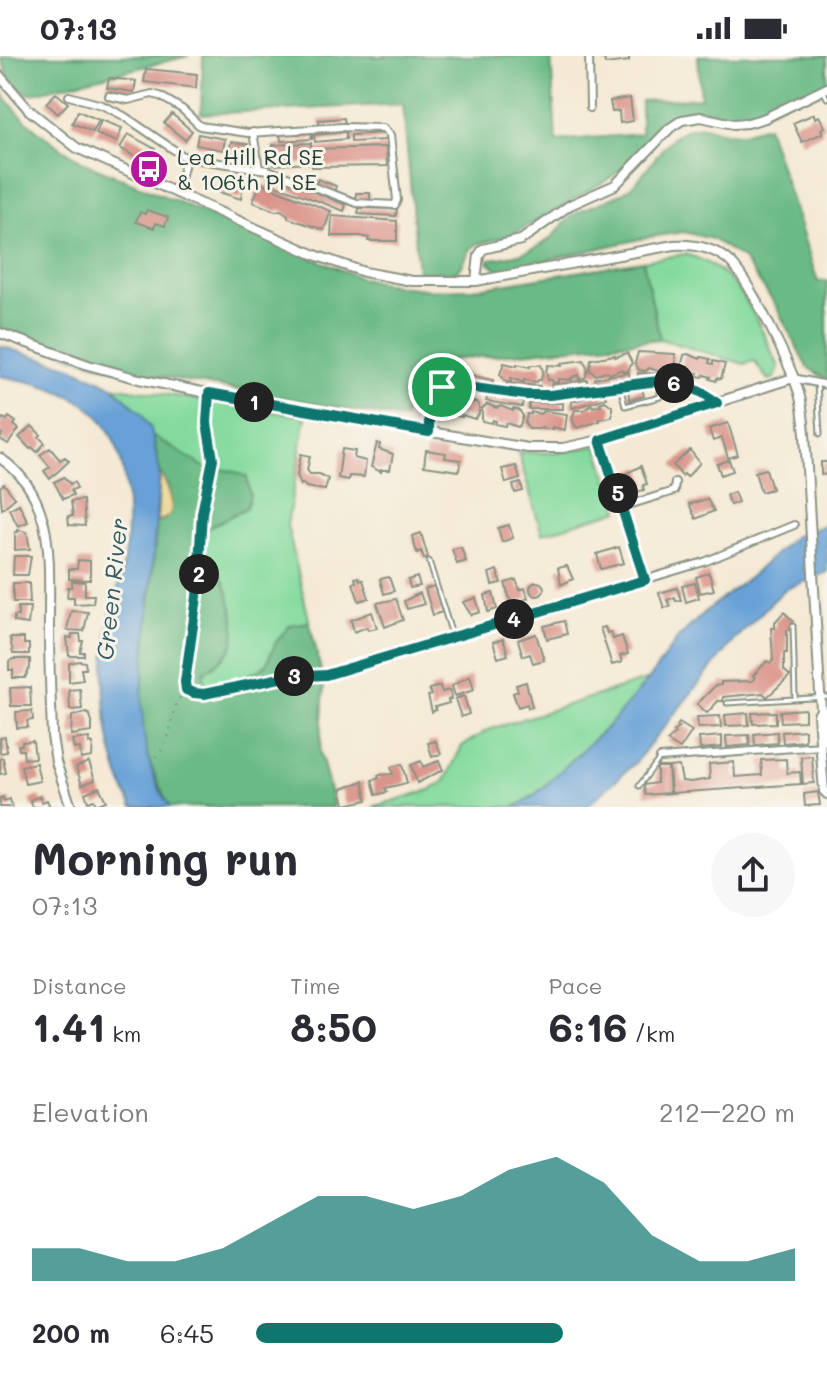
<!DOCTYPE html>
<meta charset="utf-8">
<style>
:root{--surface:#fff;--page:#f7f7f7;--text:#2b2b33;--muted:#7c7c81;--accent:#0f766e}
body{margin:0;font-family:Mali,sans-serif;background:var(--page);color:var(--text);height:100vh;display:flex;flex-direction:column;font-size:30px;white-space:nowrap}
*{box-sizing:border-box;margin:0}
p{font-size:26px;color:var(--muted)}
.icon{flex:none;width:44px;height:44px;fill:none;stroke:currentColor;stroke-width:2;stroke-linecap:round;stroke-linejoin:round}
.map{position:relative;height:751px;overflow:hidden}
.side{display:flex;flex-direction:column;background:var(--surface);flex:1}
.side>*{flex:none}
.pin{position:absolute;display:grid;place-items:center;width:68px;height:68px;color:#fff;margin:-34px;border:4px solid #fff;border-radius:50%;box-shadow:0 2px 8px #0007}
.km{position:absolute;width:40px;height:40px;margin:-20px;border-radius:50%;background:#222;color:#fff;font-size:22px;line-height:40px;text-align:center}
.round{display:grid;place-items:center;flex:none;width:84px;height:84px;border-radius:42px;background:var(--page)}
.summary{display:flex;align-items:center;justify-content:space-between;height:136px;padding:0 32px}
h1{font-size:44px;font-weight:800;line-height:60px}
.metrics{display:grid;grid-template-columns:repeat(3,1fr);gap:12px;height:136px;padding:8px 32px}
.metrics div{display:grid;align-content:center}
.metrics b{font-size:40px;font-weight:800}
.metrics small{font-size:22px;font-weight:400}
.metrics p{font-size:22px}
.chart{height:224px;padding:16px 32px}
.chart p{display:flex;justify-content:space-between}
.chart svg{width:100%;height:144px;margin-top:8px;fill:var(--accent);opacity:.7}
ul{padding:0 32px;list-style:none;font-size:26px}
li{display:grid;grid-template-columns:128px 96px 1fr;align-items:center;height:60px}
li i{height:20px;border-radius:10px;background:var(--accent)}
.status{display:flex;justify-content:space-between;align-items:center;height:56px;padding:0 40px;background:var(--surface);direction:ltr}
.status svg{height:22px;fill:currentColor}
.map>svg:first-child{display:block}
.green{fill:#84da9e;stroke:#528c69;stroke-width:2}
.forest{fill:#6bba85;stroke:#457c5c;stroke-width:2}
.sand{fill:#eeda9e;stroke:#868c69;stroke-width:2}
.water{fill:#68a1d7;stroke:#446f86;stroke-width:2}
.building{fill:#da948b}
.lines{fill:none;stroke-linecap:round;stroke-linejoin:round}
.lane-casing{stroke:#8a9384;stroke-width:7}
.street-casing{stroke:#8a9384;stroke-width:10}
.secondary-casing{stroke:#8a9384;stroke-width:12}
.path{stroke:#8a9384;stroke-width:2;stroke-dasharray:2 6;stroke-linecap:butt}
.lane{stroke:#fff;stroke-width:3}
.street{stroke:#fff;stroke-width:6}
.secondary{stroke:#fff;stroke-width:8}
.route-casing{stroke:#fff;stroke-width:16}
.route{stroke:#0f766e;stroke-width:10}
.labels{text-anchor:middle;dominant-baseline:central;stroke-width:6;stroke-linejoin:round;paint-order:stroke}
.poi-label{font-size:22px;fill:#1f3d34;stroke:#f7f3e8;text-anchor:start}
.water-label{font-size:24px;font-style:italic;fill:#355b65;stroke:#f7f3e8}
</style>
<div class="status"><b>07:13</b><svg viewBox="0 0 49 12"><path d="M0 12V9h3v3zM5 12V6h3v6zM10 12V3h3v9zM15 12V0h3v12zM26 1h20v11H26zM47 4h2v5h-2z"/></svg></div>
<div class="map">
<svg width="827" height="751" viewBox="0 0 827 751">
<rect width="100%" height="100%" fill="#f7f3e8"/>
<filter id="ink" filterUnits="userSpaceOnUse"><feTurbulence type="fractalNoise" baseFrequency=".0125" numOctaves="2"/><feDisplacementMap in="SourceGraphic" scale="16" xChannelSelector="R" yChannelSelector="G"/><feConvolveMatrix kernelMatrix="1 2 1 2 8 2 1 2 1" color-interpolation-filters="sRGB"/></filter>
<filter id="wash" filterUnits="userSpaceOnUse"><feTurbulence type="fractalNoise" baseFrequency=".006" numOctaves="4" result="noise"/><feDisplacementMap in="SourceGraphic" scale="32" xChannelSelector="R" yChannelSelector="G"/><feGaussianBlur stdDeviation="1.8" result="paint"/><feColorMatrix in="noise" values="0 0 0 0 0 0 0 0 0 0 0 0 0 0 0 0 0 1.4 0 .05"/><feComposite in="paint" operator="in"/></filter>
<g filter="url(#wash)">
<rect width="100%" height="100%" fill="#f4e9d4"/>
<path class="green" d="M685 198C742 214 755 263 779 311L775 322 768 324 754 305 744 308 660 283 643 205Z
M112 330 306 361 287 469 324 628 320 696 334 751H170L141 357Z
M597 390 619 454 542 478 518 396 556 397Z
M649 623C615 666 563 724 515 751H373L430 734 445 725 462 690 488 674Z"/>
<path class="forest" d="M7 0H189L29 38 11 27 1 2Z
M203 0H551L556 85 641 78V45L701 42 698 0H827V26L760 58 732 60 705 54 670 65 647 83 622 113 607 124 512 179 478 188 470 193 462 210 455 216H418L403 48 201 58Z
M0 33C20 66 55 89 87 108L361 222 397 230 434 234 472 233 643 205 660 283 420 307 404 363 112 312 75 301 0 272Z
M704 70 724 76 742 77 767 70 818 226 827 225V324L807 311 775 248 743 203 712 183 684 176 649 181 512 212 499 214 488 206 490 203C512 201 536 196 553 180 560 172 566 164 575 158 593 147 614 145 631 131 657 109 664 71 704 70Z
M153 380 204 411 233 415 247 421 250 440 246 452 206 473C194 503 217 506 225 528 231 544 239 575 232 591 227 602 213 609 204 617V627L222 630 257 615 266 609 276 586 290 569 309 566 324 628 320 696 334 751H170L167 747 146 698 142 672V637L157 465 164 464 170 433 160 416Z"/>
<path class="sand" d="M160 416C168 431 184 461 157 465Z"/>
<path class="water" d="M0 290 72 311 112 330 141 357 151 373 160 416 142 636C142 677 146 717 170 751H133C104 699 100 631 108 573 111 551 119 530 123 508 131 461 131 387 91 353 66 333 30 325 0 320Z
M827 468V516L784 534 734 584 635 707 586 751H515L534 740 612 666 649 623 677 583 706 555 751 520 793 481Z"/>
<g id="blocks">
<path class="building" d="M604 0H629V5L605 8Z
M146 13 197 18 196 32 144 26Z
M109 22 136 25 134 36 107 32Z
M56 37 68 47 58 58 46 47Z
M630 42 633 65 620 67 619 55 612 56 610 45Z
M78 55 99 64 93 76 72 67Z
M172 58 192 75 185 84 164 67Z
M814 58 815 62 819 60 825 71 821 73 823 77 802 86 793 67Z
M344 62 345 69 319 70V64Z
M101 64 122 72 117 86 96 78Z
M346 76V83L315 86 314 79Z
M312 77V83L281 85 280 78Z
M385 77V84L351 86V79Z
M128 78 155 93 147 107 120 92Z
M198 78 225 83 223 94 196 89Z
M231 86 248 88 246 99 229 96Z
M311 87V93L386 91 387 110 312 111V107L274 109 273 89Z
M271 118 346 149 344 155 268 126Z
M222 123 243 128 241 143 219 136Z
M318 123 336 130 334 136 315 129Z
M260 127 331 155 324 174 288 162V159L281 154 275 155 253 146Z
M356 137H370V144H356Z
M359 152 397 153 396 160 358 158Z
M147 154 168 161 165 170 156 167 154 172 136 166 140 156 145 158Z
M332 160 397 165V185H368L369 182 360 180H331Z
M638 296 675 298 676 312H672V316L666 315V312H664L658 315 649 312 646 315 639 314 635 307Z
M627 297 632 307 628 315 623 316 622 313 610 318 605 315 596 319 590 314 591 303 615 299V301Z
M688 298 700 303 701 301 710 303 709 307 713 308V305L725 308 721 323 717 322 716 325 710 323 711 321 704 319 703 321 697 320 698 317 685 315V313L681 312 684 299Z
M584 304 588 314 585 322 579 323V319L571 322 572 324 558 323V326L553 327 552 324H548L546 315 548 309 562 310 561 307Z
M504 307 517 310V308L530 311 531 309H541L543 315 541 324H538L537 326 524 324V327L511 322V326L505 325 500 318Z
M458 317 493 324 492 330 456 323Z
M629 317 630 323 596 328 595 322Z
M638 317 672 318V324L638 323Z
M587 324 588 330 552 335 551 329Z
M507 327 540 330V336L506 334Z
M642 332 644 340 630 344 628 336Z
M604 336 606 342 573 352 571 346Z
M488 339 523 346 522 351 486 345Z
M444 340 450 341 449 344H457V342L463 343 462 346H476L479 349V358L475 363 462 359V361L452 359 450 356 449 359 439 357 438 345Z
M605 345 612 350V361L599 363 600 365 578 372 575 370 572 362 575 354H584L592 348 593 351 601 349 600 347Z
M529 347H563V353H529Z
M487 348 496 352 501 350 513 355V353L519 354 523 360 520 369 518 371 506 367 505 370 495 368 496 365 493 364 492 367 482 365V353Z
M544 355 567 358 565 374 552 371V373H542V371L539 373H529L525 367 527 358H531V356L540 358Z
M9 361 16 366 14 369 19 373 8 388 0 383 2 378 0 377V366L3 362 7 364Z
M728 367 738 399 728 402 722 382 713 385 709 373Z
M32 370 41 379 39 381 45 387 37 396 32 391 30 393 19 381Z
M377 387 380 388 379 393 393 398 390 414H381V416L371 411Z
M50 392 60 404 65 401 69 405 50 423 44 415 50 411 40 399Z
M342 393 355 395 354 402 366 405 364 421 349 420 348 424 338 422Z
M426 394 446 397 445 402 461 404 459 415 424 410Z
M690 394 700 407 687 421 684 418 682 420 673 409Z
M301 398 310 400 307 414 310 418H319L328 423 325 434 306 431 303 427 301 429 297 419Z
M729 404 733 415 721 419 717 408Z
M821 406H827V418L821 419Z
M516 410 520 423 506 427 502 413Z
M641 410 647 428 643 429 644 434 636 436 627 417Z
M766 413 772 433 761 436 755 416Z
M64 421 70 428 74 426 77 432 71 434 73 439 63 443 54 426Z
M521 427 523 435 515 437 513 429Z
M4 428 15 442 2 453 0 431Z
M734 436 738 446 730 449 726 439Z
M707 443 714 455 696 463 689 448Z
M83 444 85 470 69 469 68 460H73L71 445Z
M19 448 28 466 18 470 9 453Z
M509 469 513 482 502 486 498 472Z
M18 474 27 476 30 493 15 494V476H18Z
M421 477 428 501 424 503 421 495 417 497 412 480Z
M461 491 466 505 457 508 452 493Z
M619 491 624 507 601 513 597 498Z
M14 500H31L28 519H13Z
M78 504 90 505V524L69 523V513H77Z
M567 510 573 523 561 529 558 512Z
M497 514 501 527 492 529 489 517Z
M709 517 714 534 700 537 696 521Z
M359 521 360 524H363L369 542 359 545 353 527 356 526 355 522Z
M389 521 394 535 384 538 380 523Z
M417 521 420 530 410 532 408 524Z
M516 524 520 534 525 532 528 542 514 549 511 548 505 527Z
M72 525 85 526V539H94L93 547 74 548V541H67L68 531H72Z
M530 533a7 7 0 1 1 14 0a7 7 0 1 1-14 0Z
M13 527H29L30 546H13Z
M695 527 699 542 686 546 682 530Z
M434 530 442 556 433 559 425 533Z
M677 532 681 544 676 545 675 541 667 544 670 550 664 552 659 537Z
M420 537 424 548 407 553 404 545Z
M493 537 497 553 488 556 485 539Z
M476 542 480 556 471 559 463 546Z
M396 543 403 564 385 571 377 547Z
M18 551H30L28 568 14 566V560H18Z
M71 555 88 556 84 575 67 574Z
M372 556 377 572 368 574 367 571 354 576 351 564Z
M784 556 793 565 790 573 787 574V597H784V614L790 620 767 641 763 637 723 641V645H718L707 657 697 648 715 630 721 629V626L752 625 755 622 753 620 767 605 770 607 773 604 771 572H775V566Z
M564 565 567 578 547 583 544 570Z
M605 571 607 577 611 576 613 583 622 580 628 598 620 600 622 606 612 609 600 572Z
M72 578H80L81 585H83L80 596H84V600H69L67 581 72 582Z
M536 578 544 604 533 607 530 598 523 600 518 584Z
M10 582H24V588H29V598H13Z
M503 583 508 599 498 602 493 586Z
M13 603H30V611L25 622H13V614H9V606Z
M80 605 85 606 86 613H81L83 624 69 626V607Z
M470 620 474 634 455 640 452 630Z
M526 626 532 651 528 652 527 648 518 651 513 637 518 635 516 629Z
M440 630 442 636 450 634 451 643 448 644 449 647 435 651 436 654 432 656 428 640 431 639 429 633Z
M30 631 31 650H11L10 632Z
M80 633 82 653 70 654 69 634Z
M464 640 469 658 461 661 455 643Z
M805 653V665L781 666 780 655Z
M32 655 33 664 27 665 28 671 17 672 16 656Z
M776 656V667L753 668 752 657Z
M86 657 90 659 92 666V676L71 679 72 660Z
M748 657 749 669 726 670 725 659Z
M720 660 721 671 698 672 697 661Z
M679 667 692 675 680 693 667 685 675 678 673 676 679 671 677 670Z
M805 674V685L783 687 782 676Z
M777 676 778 687 755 689 754 678Z
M749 679 750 689 727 691 726 680Z
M722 680V691L700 693 699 682Z
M5 681 7 696 0 697V682Z
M89 682V687H93L92 701 81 703 80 692 74 693 72 684Z
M33 685 35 702 24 703 23 694H19L18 689H22V686Z
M436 685 441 698 432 701 428 687Z
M812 700 814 727 803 728 801 701Z
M3 702 6 717 0 718V703Z
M786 703 787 717 800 716 801 728 671 737 669 711 679 710 682 725 691 726 710 723 709 708 734 706 735 721 749 720 762 719 761 704Z
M421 705 423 711 439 705 443 714 417 727 411 709Z
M89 706 95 724 82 729 76 711Z
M36 707 40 725 25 728 21 710Z
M402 708 407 727 385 732 387 736 376 739 372 724 379 722 378 719 393 718 391 711Z
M657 711H668L670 737 645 739 644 729 657 727Z
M363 725 367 744 345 749 341 733Z
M99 731 106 745 96 749 94 744 88 746 85 737Z
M818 736 820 749 805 750 804 738Z
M40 740 42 746 47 744 50 751H33L30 744Z
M3 741 4 745 10 743 12 751H0V742Z"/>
</g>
</g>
<g filter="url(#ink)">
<use href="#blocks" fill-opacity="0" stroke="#8a9384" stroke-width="2"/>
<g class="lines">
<defs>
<path id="lane" d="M823 34 827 42
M817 327 820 378
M620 329 625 350 660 341V325
M429 372C429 352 429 334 452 329 483 332 514 340 545 339 600 338 665 305 714 344
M429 505 453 582
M793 570 795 641
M727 647 827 641
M639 730 660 702"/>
<path id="street" d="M589 0 590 52
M69 40 102 49 124 60 186 102 268 114 357 147 395 149 397 144 390 79 383 72 343 71 248 77 200 70 182 53 160 40 152 38 128 44 109 40
M253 76 259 113
M177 138 186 102
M793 322 827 329
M600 384 645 524
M622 451 674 435 675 426
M326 619 704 506 794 469
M660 702 821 690"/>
<path id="secondary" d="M0 20 29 54 77 92 315 199 364 216 412 225H476L674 189C693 188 711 191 727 203 747 218 794 315 800 341 803 353 804 366 805 378L821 654 818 659 824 735 827 738
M476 225 479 199 483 193 521 184 570 149 615 129 670 72 682 64 701 61 733 68 748 67 765 62 827 32
M0 277 88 309 139 323 260 348 528 392H563L600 384 793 322
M0 402C59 442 48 512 49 575 49 610 51 645 52 680L56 706 71 751
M821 654 825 657 827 685"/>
</defs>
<use href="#lane" class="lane-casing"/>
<use href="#street" class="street-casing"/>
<use href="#secondary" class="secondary-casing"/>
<path class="path" d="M209 344 207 367 213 403 202 457 197 541 185 631 194 637 204 638 285 621 321 620
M155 701C179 681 163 656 186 635"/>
<use href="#lane" class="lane"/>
<use href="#street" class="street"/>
<use href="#secondary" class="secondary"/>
</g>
</g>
<g class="lines" filter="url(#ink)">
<defs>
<path id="route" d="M658 325C682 328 698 331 717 347L600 384 645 524 326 619 285 621 204 638 194 637 186 634 185 626 197 541 202 457 213 403 207 367 209 337 429 376C429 355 427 334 452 329L526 339H550Z"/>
</defs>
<use href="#route" class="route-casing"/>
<use href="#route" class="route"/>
</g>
<defs>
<symbol id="bus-disc" viewBox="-11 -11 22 22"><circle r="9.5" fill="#b5179e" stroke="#f7f3e8"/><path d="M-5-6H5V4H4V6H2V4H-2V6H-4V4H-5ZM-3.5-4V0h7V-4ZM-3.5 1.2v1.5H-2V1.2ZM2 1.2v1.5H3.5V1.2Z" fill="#fff"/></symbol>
</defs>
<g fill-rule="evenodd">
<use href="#bus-disc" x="127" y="91" width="44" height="44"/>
</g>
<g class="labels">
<g class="poi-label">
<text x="177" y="100">Lea Hill Rd SE<tspan x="177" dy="25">&amp; 106th Pl SE</tspan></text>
</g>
<g class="water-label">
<text transform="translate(111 533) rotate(-84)">Green River</text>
</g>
</g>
</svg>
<div class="pin" style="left:442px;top:331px;background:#1e9e55"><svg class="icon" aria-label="arrive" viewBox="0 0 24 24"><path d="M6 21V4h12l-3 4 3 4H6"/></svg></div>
<b class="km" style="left:254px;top:346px">1</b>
<b class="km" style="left:199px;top:518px">2</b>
<b class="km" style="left:294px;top:620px">3</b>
<b class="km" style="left:514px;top:563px">4</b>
<b class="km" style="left:618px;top:437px">5</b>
<b class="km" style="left:674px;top:327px">6</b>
</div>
<section class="side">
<div class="summary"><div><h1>Morning run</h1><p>07:13</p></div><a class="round"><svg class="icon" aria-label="share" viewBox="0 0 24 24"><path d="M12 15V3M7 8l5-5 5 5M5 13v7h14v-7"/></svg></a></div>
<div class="metrics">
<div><p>Distance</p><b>1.41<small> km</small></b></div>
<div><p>Time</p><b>8:50</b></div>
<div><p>Pace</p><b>6:16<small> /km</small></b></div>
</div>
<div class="chart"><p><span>Elevation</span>212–220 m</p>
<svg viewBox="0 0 160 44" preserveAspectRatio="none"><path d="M0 44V34L10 34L20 38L30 38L40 34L50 26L60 18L70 18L80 22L90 18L100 10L110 6L120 14L130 30L140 38L150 38L160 34V44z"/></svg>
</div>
<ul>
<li><b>200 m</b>6:45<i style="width:57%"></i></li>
</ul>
</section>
